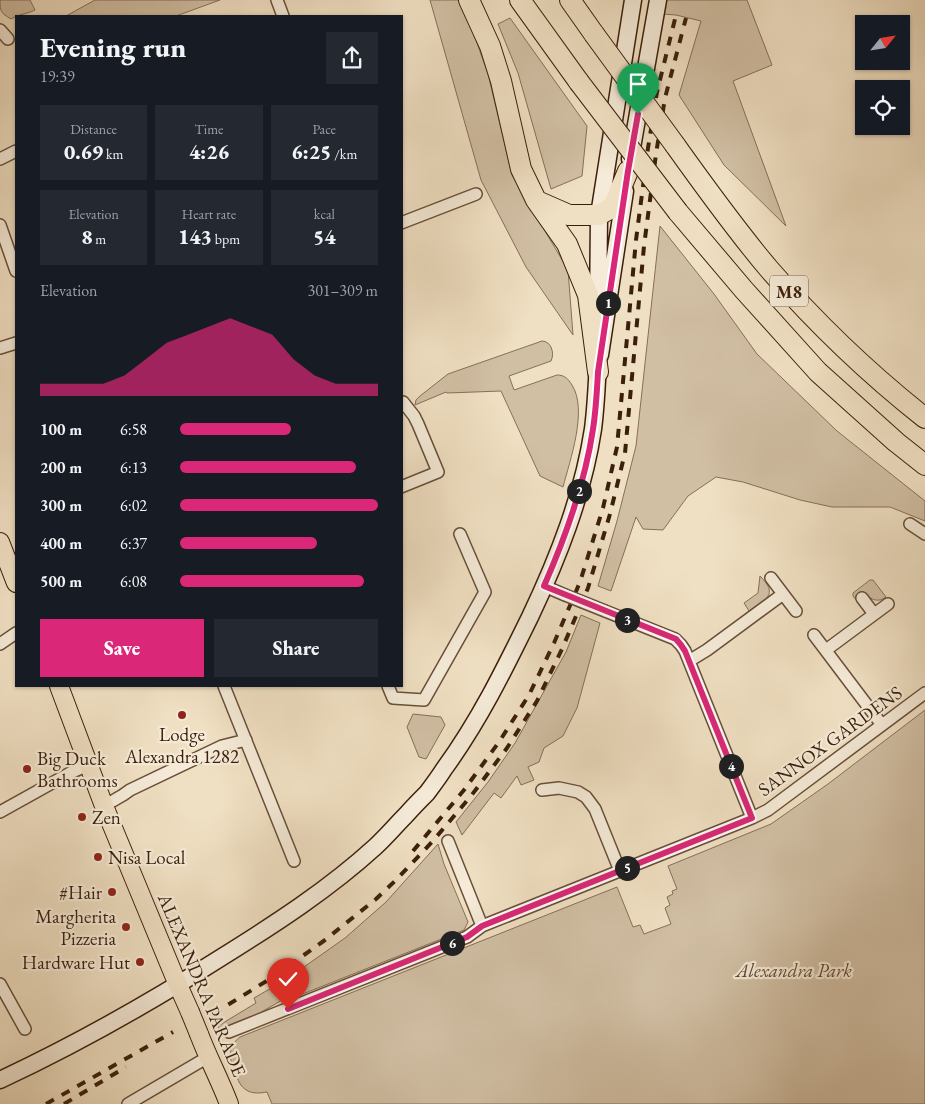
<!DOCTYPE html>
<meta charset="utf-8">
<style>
:root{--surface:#171b24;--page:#242831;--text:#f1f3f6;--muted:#9ea1a6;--accent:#db2777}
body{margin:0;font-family:"EB Garamond",serif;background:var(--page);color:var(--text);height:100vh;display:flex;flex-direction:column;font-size:19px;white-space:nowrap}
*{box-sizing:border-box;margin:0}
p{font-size:16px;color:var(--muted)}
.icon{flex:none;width:28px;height:28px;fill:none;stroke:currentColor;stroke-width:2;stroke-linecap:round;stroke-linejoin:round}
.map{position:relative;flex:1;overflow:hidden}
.side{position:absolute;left:15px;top:15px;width:388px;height:672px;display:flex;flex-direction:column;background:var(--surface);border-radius:0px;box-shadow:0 1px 4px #0004}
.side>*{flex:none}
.needle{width:32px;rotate:60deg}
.fabs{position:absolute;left:855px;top:15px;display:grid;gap:10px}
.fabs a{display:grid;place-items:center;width:55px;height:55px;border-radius:0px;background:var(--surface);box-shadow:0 1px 4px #0004;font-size:25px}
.pin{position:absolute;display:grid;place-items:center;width:42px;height:42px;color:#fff;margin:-51px -21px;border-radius:50% 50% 50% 0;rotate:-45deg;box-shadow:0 0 5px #0007}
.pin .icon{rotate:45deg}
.km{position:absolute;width:25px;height:25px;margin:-12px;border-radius:50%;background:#222;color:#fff;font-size:14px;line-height:25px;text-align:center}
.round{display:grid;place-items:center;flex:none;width:52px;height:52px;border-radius:0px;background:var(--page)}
.overview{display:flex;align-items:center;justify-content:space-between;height:85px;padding:0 25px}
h1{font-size:28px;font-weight:800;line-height:38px}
.figures{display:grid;grid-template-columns:repeat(3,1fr);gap:8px;height:85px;padding:5px 25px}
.figures div{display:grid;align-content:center;border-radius:0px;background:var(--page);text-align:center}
.figures b{font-size:21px;font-weight:800}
.figures small{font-size:14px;font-weight:400}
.figures p{font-size:14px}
.chart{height:140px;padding:10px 25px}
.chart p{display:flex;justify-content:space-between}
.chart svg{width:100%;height:90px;margin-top:5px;fill:var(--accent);opacity:.7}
.cta{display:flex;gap:10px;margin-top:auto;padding:10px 25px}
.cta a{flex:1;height:58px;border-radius:0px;background:var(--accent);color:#fff;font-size:20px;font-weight:800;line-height:58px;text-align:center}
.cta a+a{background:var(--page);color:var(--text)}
ul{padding:0 25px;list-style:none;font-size:16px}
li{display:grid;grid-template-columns:80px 60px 1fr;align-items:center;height:38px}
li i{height:12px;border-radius:6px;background:var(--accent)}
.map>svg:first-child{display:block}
.green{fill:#d1bfa4;stroke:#866f58}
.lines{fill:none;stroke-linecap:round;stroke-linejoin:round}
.street-casing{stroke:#684f3a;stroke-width:14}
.secondary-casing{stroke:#3b1f0c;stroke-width:19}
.primary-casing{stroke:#3b1f0c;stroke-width:20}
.highway-casing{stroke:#3b1f0c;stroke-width:22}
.street{stroke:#f5ebd8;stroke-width:11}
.secondary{stroke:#f5ebd8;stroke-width:16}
.primary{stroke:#f0e0c3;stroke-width:18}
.highway{stroke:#f0e0c3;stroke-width:20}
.rail{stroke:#3b1f0c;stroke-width:4;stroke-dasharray:9 9;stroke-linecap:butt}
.street-bridge-casing{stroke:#684f3a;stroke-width:14;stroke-linecap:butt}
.primary-bridge-casing{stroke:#3b1f0c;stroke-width:20;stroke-linecap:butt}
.highway-bridge-casing{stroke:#3b1f0c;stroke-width:22;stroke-linecap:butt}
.street-bridge{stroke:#f5ebd8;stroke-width:11}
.primary-bridge{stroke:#f0e0c3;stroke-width:18}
.highway-bridge{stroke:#f0e0c3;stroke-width:20}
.route-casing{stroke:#fff;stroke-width:10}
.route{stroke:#db2777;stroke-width:6}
.poi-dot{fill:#8f2418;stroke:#f5ebd8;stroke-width:2}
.labels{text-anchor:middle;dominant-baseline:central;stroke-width:4.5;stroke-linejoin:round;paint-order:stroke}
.shield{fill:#f5ebd8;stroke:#735c49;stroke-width:1}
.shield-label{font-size:18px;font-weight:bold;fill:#3b1f0c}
.poi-label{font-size:19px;fill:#3b1f0c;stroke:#f5ebd8;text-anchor:start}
.street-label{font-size:19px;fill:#3b1f0c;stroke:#f5ebd8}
.park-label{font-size:19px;font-style:italic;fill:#604732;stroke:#f5ebd8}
</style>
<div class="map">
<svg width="925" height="1104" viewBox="0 0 925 1104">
<rect width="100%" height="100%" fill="#f0e0c3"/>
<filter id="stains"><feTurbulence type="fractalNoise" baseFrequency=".004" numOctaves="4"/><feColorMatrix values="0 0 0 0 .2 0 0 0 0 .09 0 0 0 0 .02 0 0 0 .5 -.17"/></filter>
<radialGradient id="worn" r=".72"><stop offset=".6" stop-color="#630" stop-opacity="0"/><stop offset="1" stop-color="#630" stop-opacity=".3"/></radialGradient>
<path class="green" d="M0 0H30L35 10C27 14 19 14 11 19 1 13 0 12 0 0Z
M95 0H220L176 16H66Z
M430 0H460L471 26 488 74 512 175 568 270 573 335 526 267 481 180Z
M665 0H747L772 65 733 81 786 226 724 165 679 95 701 21 676 15 662 14Z
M510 18 587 126 582 176 551 189 518 73 498 24Z
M660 226 714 294 757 354 837 431 925 501V521L890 507H832L800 500 743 482 716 477 688 496 663 530 643 529 636 517 611 591 598 586 617 521 636 446Z
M542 341C551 341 555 353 551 361L509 376 514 390 557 375C565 375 568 379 572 385 588 410 570 460 563 487L540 476 501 391 447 393 446 392 415 405 416 400 420 396 448 374Z
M760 576C779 595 766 599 749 611L744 603 758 593Z
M870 580H873L886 597C878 603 871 600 865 593L856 600 853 596V593Z
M581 615 600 623 577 708 563 736 544 748 539 762 528 767 534 780 521 785 517 776 501 798 494 793 462 835 456 822 488 782 515 743 566 652Z
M925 710V1104H272L267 1092C261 1093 254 1094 248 1091 240 1087 238 1080 235 1072 229 1059 227 1047 240 1037L617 887 633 927 640 925 644 934 671 924 665 908 670 905 667 897 673 894 672 891 677 889 668 866 771 824 828 784Z
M413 714 441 717 445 725 426 759 419 757 407 727Z
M438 844 444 864 468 922 464 930 285 1001 284 999 244 1022 220 1033 218 1026 256 1003 254 998 287 979 345 938 386 902Z"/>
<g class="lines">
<defs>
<path id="street" d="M277 0 283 16
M0 30 8 39
M0 159 16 151
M401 223 476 194
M0 225 16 271
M0 348 16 343
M401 404 403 402 414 416 418 424 438 472 401 487
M910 524 925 534
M771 578 796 611
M544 586 565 595
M862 598 874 614
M605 611 675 639 681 645 685 651 752 818
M814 635 882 725
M0 644 16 633
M826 650 888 604
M689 661 707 650 783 594
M224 686 294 861
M388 686 393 698 424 700 485 592 460 534
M542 790 559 788 578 792 586 797 595 809 620 871
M104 806 123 795 130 790 222 746 246 740
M0 812 70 773 88 765
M448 841 482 926
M0 984 25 1029
M229 1032 467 937 482 926 752 818 768 810 925 693
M128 1104 208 1057"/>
<path id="secondary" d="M630 159 658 0
M598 320 599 215 633 0
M600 355 625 191
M0 1080C77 1044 151 1002 222 957 275 924 329 889 375 847 386 837 396 825 406 815 413 807 420 800 427 793 433 785 439 777 444 769 479 721 504 670 530 617 558 558 583 495 593 429 596 406 597 383 598 360"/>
<path id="primary" d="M0 542 16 583
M59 686 104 806 178 985 190 1012
M199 1034C208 1058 220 1080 229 1104"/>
<path id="highway" d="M469 0 490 46 501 81 521 169 536 200 567 244 588 295 598 372
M520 0 579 82
M570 0 594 34
M675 145C705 187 736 230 769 269 816 323 868 373 925 418
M537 201 569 215H599L613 207 628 171
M678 212 744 290 818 372 896 442 925 465"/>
</defs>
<use href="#street" class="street-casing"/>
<use href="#secondary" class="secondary-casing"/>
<use href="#primary" class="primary-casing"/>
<use href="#highway" class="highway-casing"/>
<use href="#street" class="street"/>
<use href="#secondary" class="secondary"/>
<use href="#primary" class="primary"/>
<use href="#highway" class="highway"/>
<path class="rail" d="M413 851 464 790 499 742 529 695 554 643 580 582 603 508 617 447 636 240 648 148 657 92 676 15
M213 1014 273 977 325 940 376 899 395 881 432 842 471 796 507 748 537 701 562 649 588 588 610 514 625 453 644 246 656 154 665 98 686 18
M46 1104 173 1032
M64 1104 126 1067"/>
<defs>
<path id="street-bridge" d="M565 595 605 611"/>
<path id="primary-bridge" d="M190 1012 199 1034"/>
<path id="highway-bridge" d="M594 34 675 145
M579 82 678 212"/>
</defs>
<use href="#street-bridge" class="street-bridge-casing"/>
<use href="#primary-bridge" class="primary-bridge-casing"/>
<use href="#highway-bridge" class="highway-bridge-casing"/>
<use href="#street-bridge" class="street-bridge"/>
<use href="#primary-bridge" class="primary-bridge"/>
<use href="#highway-bridge" class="highway-bridge"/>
</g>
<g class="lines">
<defs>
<path id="route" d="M288 1009 467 937 482 926 752 818 685 651 681 645 676 639 544 586C566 536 585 483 593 429 596 410 597 391 598 372L628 171 638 114"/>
</defs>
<use href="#route" class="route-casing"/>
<use href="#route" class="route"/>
</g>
<g class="poi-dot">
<circle cx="182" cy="715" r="5"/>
<circle cx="27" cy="769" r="5"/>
<circle cx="82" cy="817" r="5"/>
<circle cx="98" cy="857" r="5"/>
<circle cx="112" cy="892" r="5"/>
<circle cx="126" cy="927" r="5"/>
<circle cx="140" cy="962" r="5"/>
</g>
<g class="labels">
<rect class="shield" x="770" y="275.5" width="38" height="31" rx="4"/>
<g class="shield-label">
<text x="789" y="291">M8</text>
</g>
<g class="poi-label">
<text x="182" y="734" text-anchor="middle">Lodge<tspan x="182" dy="22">Alexandra 1282</tspan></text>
<text x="37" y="758">Big Duck<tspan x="37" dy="22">Bathrooms</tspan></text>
<text x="92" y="817">Zen</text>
<text x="108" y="857">Nisa Local</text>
<text x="102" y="892" text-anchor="end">#Hair</text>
<text x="116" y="916" text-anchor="end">Margherita<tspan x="116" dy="22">Pizzeria</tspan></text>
<text x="130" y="962" text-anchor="end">Hardware Hut</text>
</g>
<g class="street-label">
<text transform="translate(830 741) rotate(-36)">SANNOX GARDENS</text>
<text transform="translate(202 985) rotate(67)">ALEXANDRA PARADE</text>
</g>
<g class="park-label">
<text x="794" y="970">Alexandra Park</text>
</g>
</g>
<rect width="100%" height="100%" filter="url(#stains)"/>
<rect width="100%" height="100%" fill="url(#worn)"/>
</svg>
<div class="fabs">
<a><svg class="needle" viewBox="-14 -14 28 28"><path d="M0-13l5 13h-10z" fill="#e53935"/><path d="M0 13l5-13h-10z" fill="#9ea1a6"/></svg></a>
<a><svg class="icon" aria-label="locate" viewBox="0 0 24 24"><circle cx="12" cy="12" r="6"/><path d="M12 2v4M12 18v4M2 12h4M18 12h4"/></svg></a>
</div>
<div class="pin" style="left:638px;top:114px;background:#1e9e55"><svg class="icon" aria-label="arrive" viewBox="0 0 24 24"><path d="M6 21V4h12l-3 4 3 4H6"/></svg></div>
<div class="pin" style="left:288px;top:1009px;background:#d93025"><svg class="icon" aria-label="check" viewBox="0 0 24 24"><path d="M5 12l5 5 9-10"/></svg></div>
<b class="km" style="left:608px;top:303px">1</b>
<b class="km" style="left:579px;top:491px">2</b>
<b class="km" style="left:627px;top:620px">3</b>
<b class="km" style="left:731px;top:766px">4</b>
<b class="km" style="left:627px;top:868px">5</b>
<b class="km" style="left:452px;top:943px">6</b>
<section class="side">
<div class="overview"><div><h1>Evening run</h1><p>19:39</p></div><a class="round"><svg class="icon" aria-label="share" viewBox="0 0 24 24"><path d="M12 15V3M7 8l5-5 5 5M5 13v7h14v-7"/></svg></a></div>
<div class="figures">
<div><p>Distance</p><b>0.69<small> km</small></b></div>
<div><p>Time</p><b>4:26</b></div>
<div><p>Pace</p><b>6:25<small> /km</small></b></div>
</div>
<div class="figures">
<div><p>Elevation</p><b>8<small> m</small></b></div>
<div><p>Heart rate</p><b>143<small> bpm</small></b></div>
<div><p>kcal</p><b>54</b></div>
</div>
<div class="chart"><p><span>Elevation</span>301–309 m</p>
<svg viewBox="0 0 160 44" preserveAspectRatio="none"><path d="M0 44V38L10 38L20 38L30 38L40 34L50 26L60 18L70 14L80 10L90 6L100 10L110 14L120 26L130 34L140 38L150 38L160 38V44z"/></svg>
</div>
<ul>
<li><b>100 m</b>6:58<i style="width:56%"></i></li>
<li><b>200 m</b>6:13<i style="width:89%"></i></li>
<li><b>300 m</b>6:02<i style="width:100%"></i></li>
<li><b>400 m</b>6:37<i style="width:69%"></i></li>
<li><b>500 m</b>6:08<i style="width:93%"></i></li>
</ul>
<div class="cta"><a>Save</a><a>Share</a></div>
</section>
</div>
